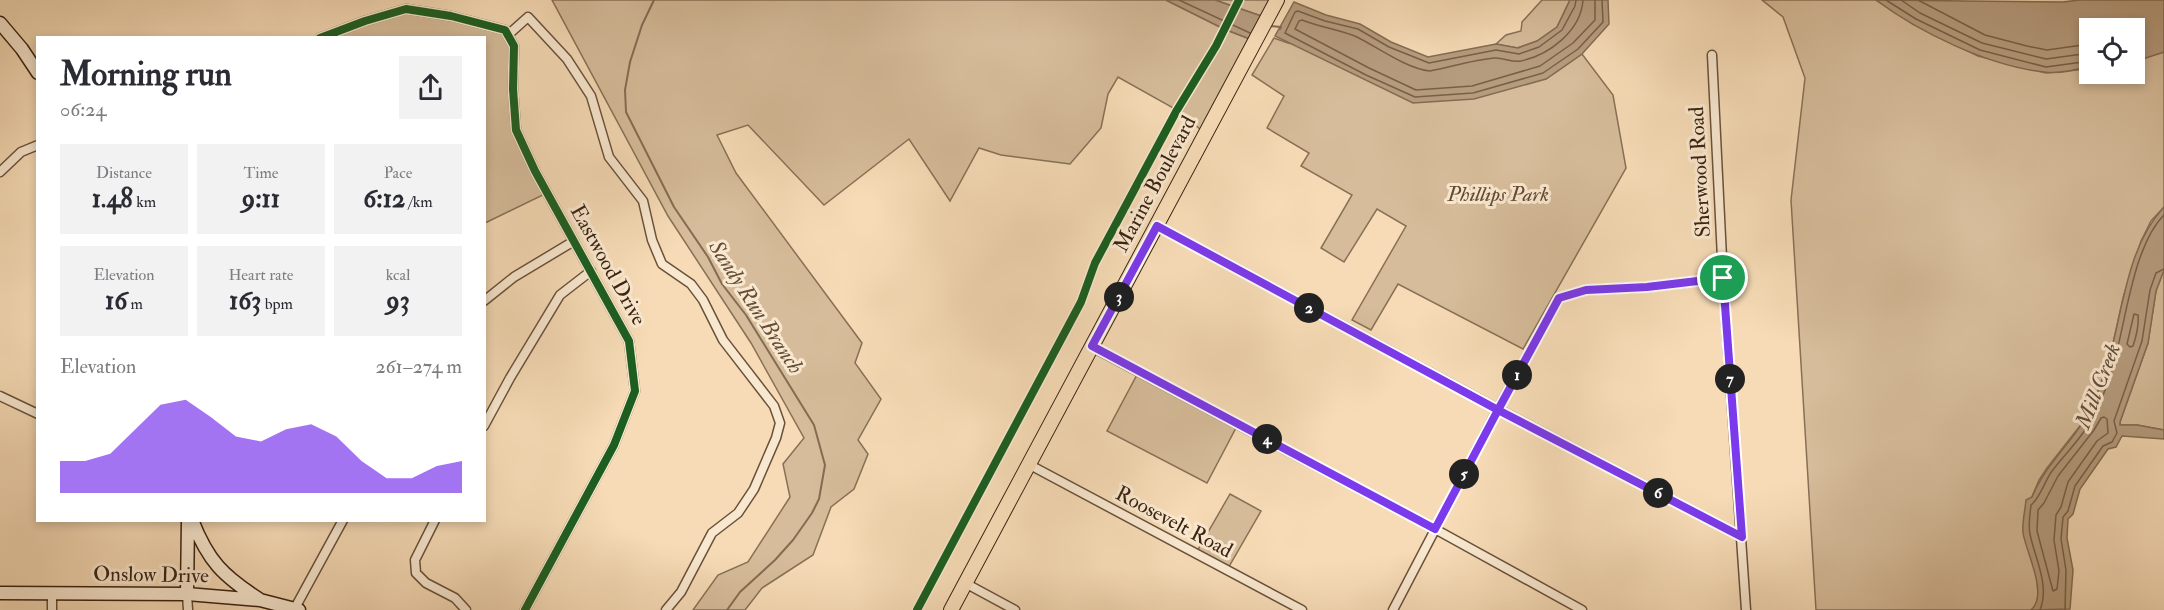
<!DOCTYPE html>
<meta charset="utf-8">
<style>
:root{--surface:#fff;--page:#f2f2f3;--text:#2b2b33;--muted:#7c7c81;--accent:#7c3aed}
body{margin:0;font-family:"IM FELL Double Pica",serif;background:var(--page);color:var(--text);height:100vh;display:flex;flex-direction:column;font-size:22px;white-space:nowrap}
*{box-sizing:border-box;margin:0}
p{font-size:20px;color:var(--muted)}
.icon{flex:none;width:33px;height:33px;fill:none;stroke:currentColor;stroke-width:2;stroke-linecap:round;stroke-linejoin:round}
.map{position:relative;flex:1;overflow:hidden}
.side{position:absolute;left:36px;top:36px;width:450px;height:486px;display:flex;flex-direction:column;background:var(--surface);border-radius:0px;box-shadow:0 3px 9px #0003}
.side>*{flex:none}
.controls{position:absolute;left:2079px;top:18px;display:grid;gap:12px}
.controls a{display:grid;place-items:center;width:66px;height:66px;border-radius:0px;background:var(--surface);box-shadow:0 3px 9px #0003;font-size:30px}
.pin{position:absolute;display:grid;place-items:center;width:51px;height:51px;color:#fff;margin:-26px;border:3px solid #fff;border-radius:50%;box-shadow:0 2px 6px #0007}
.km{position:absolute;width:30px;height:30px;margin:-15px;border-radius:50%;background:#222;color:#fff;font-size:16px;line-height:30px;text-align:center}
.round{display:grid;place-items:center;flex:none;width:63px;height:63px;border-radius:0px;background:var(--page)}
.head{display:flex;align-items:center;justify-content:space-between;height:102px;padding:0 24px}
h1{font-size:33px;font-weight:700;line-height:45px}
.metrics{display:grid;grid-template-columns:repeat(3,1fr);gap:9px;height:102px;padding:6px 24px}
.metrics div{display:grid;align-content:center;border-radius:0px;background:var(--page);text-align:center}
.metrics b{font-size:26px;font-weight:700}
.metrics small{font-size:16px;font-weight:400}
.metrics p{font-size:16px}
.chart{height:168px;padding:12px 24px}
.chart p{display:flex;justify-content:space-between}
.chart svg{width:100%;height:108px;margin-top:6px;fill:var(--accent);opacity:.7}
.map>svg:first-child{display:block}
.green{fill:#d6bc9a;stroke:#887056;stroke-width:1.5}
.water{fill:#b69c7e;stroke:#846c52;stroke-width:1.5}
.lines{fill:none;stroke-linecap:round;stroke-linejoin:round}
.shore{stroke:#786048;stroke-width:1.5}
.stream{stroke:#846c52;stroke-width:2}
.street-casing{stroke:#69513a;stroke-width:11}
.secondary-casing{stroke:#3a2311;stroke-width:15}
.primary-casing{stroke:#3a2311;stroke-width:16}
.street{stroke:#f9e8d0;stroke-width:8}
.secondary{stroke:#f9e8d0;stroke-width:12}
.primary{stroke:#f6dbb6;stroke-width:14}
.cycleway-casing{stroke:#f9e8d0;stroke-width:11}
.cycleway{stroke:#1b5e20;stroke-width:8}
.route-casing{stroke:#fff;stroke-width:12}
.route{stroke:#7c3aed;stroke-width:8}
.labels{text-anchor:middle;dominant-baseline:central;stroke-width:6;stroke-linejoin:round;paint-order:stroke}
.street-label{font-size:21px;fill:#3a2311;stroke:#f9e8d0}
.park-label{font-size:21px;font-style:italic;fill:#614933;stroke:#f9e8d0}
.water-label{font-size:22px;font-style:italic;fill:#654d37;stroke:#f9e8d0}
</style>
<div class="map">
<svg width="2164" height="610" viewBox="0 0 2164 610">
<rect width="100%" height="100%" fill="#f6dbb6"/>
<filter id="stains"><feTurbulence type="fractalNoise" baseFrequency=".00333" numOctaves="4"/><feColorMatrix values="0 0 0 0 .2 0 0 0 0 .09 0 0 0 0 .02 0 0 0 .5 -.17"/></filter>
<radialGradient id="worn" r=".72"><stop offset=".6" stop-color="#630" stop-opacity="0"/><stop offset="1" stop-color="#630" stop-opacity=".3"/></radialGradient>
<path class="green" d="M552 0H1166L1224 29 1255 41 1206 134 1177 110 1118 77 1108 94 1101 128 1070 164 1001 155 979 148 950 201 909 139 824 205 748 125 717 135 736 173 862 343 855 363 881 399 858 440 868 454 854 489 831 507 813 555 762 588 745 610H693L718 575 748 562 790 497 783 464 804 438 751 343 668 216Z
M1215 0H1277L1267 18Z
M1542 0H1570L1557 27 1537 41 1517 48 1496 44 1506 35 1521 31 1522 22Z
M1762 0H1876L1913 24 1978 56 2046 73 2077 70 2089 66 2090 74H2134L2135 56 2143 58 2164 52V207L2151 221 2141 241 2123 298 2110 357 2094 402 2083 422 2047 468 2039 480 2032 497 2038 596 2036 606 2031 610H1816L1791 200 1805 78 1783 17Z
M406 9 505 30 514 46 516 130 547 193 485 223 484 38H320Z
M1274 38 1288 43 1546 79 1582 54 1613 95 1626 168 1523 349 1398 284 1371 330 1352 320 1406 226 1377 209 1344 262 1321 248 1352 195 1301 166 1309 153 1267 128 1284 96 1252 75Z
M2164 270V430L2137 425H2120V422L2148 343 2156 291Z
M1139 371 1238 424 1207 483 1107 431Z
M1230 494 1261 511 1227 570 1196 553Z"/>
<path class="water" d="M1166 0H1215L1267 18 1255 41 1224 29Z
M1570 0H1608L1609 24 1582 54 1546 79 1474 99 1413 103 1275 36 1294 2 1326 15 1360 24 1391 42 1428 57 1496 44 1518 48 1537 41 1557 27Z
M1876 0 2063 2 2079 0H2164V52L2143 59 2135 56 2134 28H2090L2089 66C2076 70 2058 74 2044 72 1989 66 1920 33 1876 0Z
M2164 207V270L2156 291 2148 343 2120 422V425H2137L2164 430V439L2122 436 2116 447 2108 449 2080 489 2073 514 2068 519 2067 538 2073 570 2070 609 2031 610C2049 595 2026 552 2023 533 2022 523 2025 510 2026 500L2032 497C2046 462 2077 439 2093 404 2102 383 2109 361 2114 339 2125 293 2131 243 2164 207Z"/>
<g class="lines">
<path class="shore" d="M1179 0 1250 33
M1576 0 1575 6 1562 30 1539 47 1519 54 1496 50 1429 63 1389 47 1358 29 1325 21 1298 11 1295 12 1285 33 1366 75 1415 97 1473 93 1543 73 1578 49 1603 22 1602 0
M1583 0C1581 31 1549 55 1521 61 1512 63 1503 57 1494 58 1473 60 1451 67 1430 71 1407 69 1377 47 1357 37 1341 30 1319 27 1302 20L1299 21 1295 29 1369 68 1416 90 1472 86 1540 66 1573 43 1595 20V0
M1886 0 1916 19 1980 50 2046 67 2090 61
M1901 0 1920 13 1982 43 2046 59 2090 53
M1918 0 1985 35 2027 46 2047 50 2090 44
M2134 314 2138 315C2139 324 2136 337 2133 346L2130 347 2127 344Z
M2104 417 2107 419 2108 433 2097 441 2068 482 2061 507 2056 515 2054 540 2059 571 2057 589 2053 591 2037 531 2038 510 2044 503 2058 476 2094 430 2101 418Z
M2040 610C2050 585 2035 559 2030 534 2028 525 2030 514 2031 505 2041 497 2044 482 2052 471 2064 455 2079 441 2089 424 2097 412 2102 397 2108 383 2125 336 2130 249 2164 215
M2065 610 2066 570 2061 539 2063 517 2068 511 2075 486 2103 446 2112 442 2117 433 2114 421 2142 341 2150 290 2156 273 2164 269"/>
<path class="stream" d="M654 0 642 25 630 62 625 90 626 112 674 207 708 257 722 284 746 315 814 425 825 465 819 499 812 513 793 540 775 560 740 592 727 610
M1270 26 1281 27 1280 29"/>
<defs>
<path id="street" d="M508 35 528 17 567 59 591 96 609 157 643 201 652 240 662 264 691 284 703 300 723 340 774 406 780 423 776 438 754 489 738 513 712 533 681 592 666 610
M320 38 365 21 406 9 451 16 505 30 514 46 513 89 516 130 535 171 629 341 635 391 614 445 525 610
M1712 55 1723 278 1746 610
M0 172 21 152 38 145
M1157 226 1498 409 1742 537
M484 301 514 277 574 241
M1092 347 1435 529 1582 610
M0 396 38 414
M484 426 510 378 560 295 591 271
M1030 465 1302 610
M435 520 415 560 416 573 426 583 455 598 466 610
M965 583 1015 610
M187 594 188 610
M295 608 343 520
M52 610V594
M1393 610 1498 409 1559 298 1586 290 1647 287 1723 278"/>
<path id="secondary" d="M0 23 22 49 38 73
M192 520C208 561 223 576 259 599
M0 593 187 594 260 600 299 610
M187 594 188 520"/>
<path id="primary" d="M951 610 1277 0"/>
</defs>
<use href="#street" class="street-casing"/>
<use href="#secondary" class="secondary-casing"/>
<use href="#primary" class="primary-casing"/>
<use href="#street" class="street"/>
<use href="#secondary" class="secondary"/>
<use href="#primary" class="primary"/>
<defs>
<path id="cycleway" d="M320 38 365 21 406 9 451 16 505 30 514 46 513 89 516 130 535 171 629 341 635 391 614 445 525 610
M1157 226 1498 409 1742 537
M917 610 1081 302 1095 263 1177 110 1216 46 1239 0"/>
</defs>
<use href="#cycleway" class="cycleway-casing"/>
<use href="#cycleway" class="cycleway"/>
</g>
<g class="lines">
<defs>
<path id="route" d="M1723 278 1647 287 1586 290 1559 298 1498 410 1157 226 1092 346 1435 529 1498 410 1742 537 1723 278"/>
</defs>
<use href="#route" class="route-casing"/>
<use href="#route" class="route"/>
</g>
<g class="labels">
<g class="street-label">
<text transform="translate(1700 172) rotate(-93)">Sherwood Road</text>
<text transform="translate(1155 184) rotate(-62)">Marine Boulevard</text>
<text transform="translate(608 265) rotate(61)">Eastwood Drive</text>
<text transform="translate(1174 522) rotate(28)">Roosevelt Road</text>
<text transform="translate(151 575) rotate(1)">Onslow Drive</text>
</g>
<g class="park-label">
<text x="1498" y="194">Phillips Park</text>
</g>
<g class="water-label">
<text transform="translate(756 307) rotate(57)">Sandy Run Branch</text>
<text transform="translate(2098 386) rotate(-69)">Mill Creek</text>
</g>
</g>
<rect width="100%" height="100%" filter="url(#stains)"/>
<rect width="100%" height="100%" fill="url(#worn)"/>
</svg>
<div class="controls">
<a><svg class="icon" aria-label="locate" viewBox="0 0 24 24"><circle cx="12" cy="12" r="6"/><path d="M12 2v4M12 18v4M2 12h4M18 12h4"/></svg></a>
</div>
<div class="pin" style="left:1723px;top:278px;background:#1e9e55"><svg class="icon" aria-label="arrive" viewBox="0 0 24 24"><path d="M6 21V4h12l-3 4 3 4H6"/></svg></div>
<b class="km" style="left:1517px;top:375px">1</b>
<b class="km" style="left:1309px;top:308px">2</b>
<b class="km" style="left:1119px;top:297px">3</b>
<b class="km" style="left:1267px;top:439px">4</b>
<b class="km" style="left:1464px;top:474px">5</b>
<b class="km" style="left:1658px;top:493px">6</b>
<b class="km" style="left:1730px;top:379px">7</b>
<section class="side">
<div class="head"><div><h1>Morning run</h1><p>06:24</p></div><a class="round"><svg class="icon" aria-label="share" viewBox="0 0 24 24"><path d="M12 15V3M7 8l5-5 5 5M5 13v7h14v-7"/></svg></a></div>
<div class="metrics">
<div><p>Distance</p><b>1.48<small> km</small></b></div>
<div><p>Time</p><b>9:11</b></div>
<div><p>Pace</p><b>6:12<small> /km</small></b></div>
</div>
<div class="metrics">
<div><p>Elevation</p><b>16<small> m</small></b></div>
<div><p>Heart rate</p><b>163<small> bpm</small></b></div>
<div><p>kcal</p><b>93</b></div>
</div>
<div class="chart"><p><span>Elevation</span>261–274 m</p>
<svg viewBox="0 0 160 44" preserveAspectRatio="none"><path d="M0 44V31L10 31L20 28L30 18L40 8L50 6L60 13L70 21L80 23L90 18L100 16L110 21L120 31L130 38L140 38L150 33L160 31V44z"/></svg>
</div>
</section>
</div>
